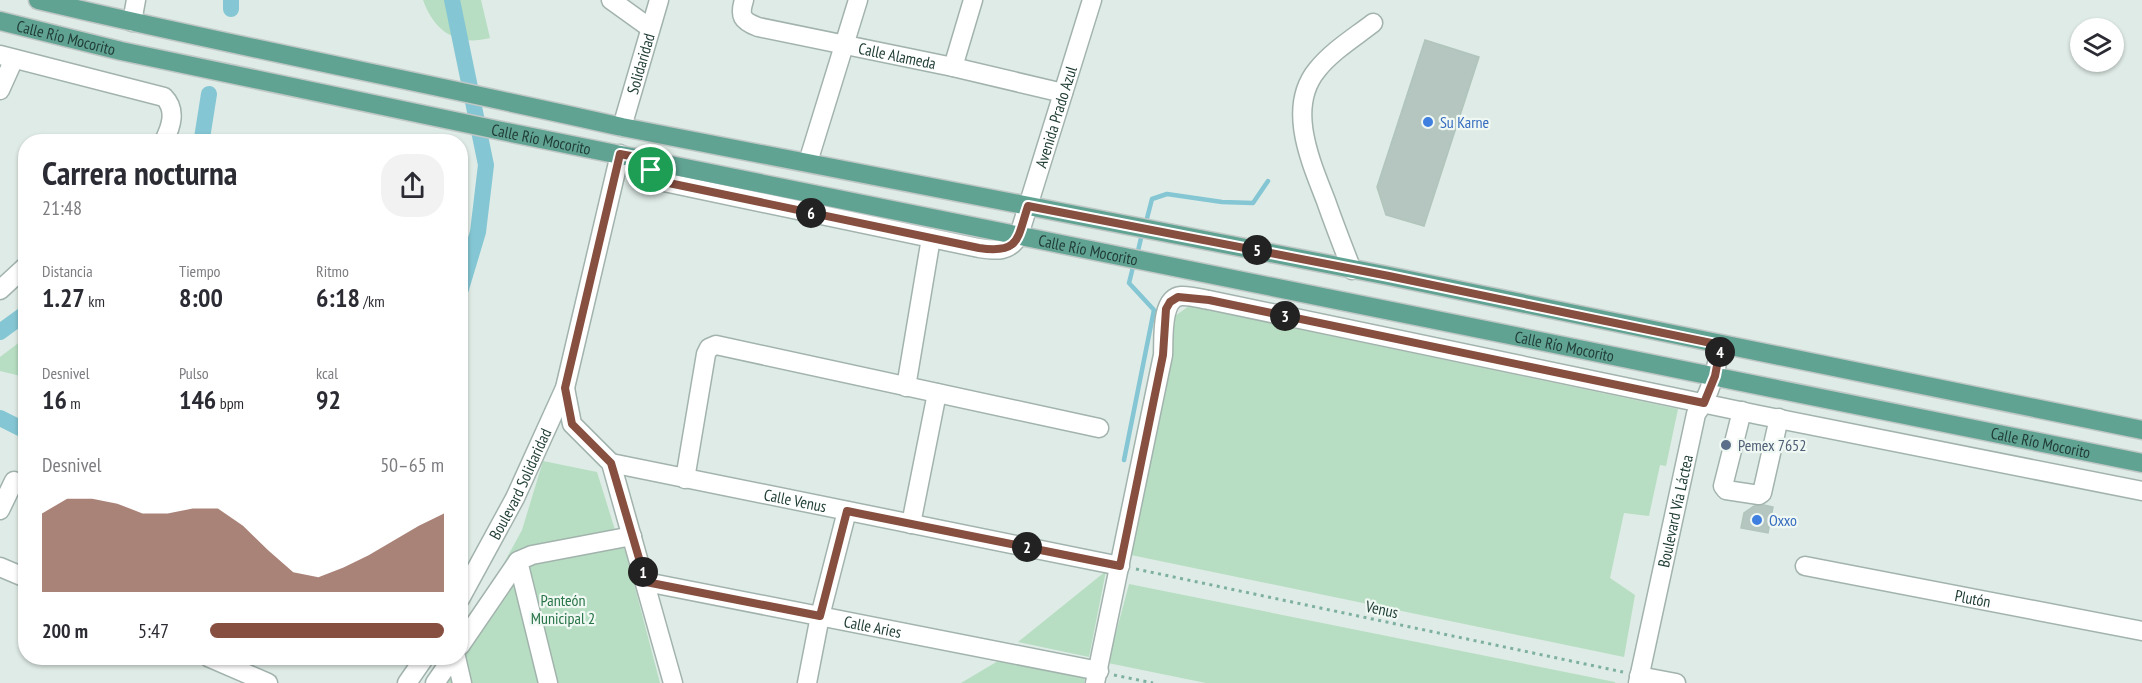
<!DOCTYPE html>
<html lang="es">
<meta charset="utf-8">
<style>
:root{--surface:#fff;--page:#f2f2f3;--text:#2b2b33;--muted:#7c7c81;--accent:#874f40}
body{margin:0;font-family:"PT Sans Narrow",sans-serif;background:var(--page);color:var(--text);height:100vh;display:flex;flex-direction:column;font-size:22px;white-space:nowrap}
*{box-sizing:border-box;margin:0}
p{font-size:20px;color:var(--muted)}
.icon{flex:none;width:33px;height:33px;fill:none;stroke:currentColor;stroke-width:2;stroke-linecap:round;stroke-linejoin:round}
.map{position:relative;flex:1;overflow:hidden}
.details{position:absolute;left:18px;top:134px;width:450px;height:531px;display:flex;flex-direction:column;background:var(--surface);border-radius:24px;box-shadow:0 2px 4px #0004}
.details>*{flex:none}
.buttons{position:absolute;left:2070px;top:18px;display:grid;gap:12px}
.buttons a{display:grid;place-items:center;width:54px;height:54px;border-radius:50%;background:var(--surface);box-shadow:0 2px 4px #0004;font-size:30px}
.pin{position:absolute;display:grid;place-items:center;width:51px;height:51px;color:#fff;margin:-26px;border:3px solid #fff;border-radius:50%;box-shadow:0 2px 6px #0007}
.km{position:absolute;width:30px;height:30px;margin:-15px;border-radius:50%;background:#222;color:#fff;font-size:16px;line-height:30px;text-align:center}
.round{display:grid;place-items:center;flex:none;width:63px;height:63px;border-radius:24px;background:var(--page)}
.headline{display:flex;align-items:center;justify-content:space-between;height:102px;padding:0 24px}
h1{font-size:33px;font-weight:600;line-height:45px}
.figures{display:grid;grid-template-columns:repeat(3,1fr);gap:9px;height:102px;padding:6px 24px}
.figures div{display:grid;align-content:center}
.figures b{font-size:26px;font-weight:600}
.figures small{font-size:16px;font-weight:400}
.figures p{font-size:16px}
.chart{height:168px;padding:12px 24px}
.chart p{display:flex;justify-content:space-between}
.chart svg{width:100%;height:108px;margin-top:6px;fill:var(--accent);opacity:.7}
ul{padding:0 24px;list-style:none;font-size:20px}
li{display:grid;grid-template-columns:96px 72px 1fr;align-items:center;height:45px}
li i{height:15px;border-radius:8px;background:var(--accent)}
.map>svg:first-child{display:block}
.green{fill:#b7dec2}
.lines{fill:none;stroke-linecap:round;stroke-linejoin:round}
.stream{stroke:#84c6d3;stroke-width:4.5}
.canal{stroke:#84c6d3;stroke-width:16}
.building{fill:#b4c6bf;stroke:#b1c5bd;stroke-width:1.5}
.minor-casing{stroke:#a2b3ad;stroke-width:21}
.major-casing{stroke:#c0c8c6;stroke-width:21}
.path{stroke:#7eb0a1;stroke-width:3;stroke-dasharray:3 4.5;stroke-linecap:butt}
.minor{stroke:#fff;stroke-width:18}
.major{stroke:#61a393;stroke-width:18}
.route-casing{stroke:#fff;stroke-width:12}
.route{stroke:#874f40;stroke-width:8}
.shop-dot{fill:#3f7fe0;stroke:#f0f8f4;stroke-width:2}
.service-dot{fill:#5c6f8a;stroke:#f0f8f4;stroke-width:2}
.labels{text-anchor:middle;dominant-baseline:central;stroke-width:4.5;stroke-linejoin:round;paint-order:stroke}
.street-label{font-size:16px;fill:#1f3c35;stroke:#f0f8f4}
.shop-label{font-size:16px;fill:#366cbe;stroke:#f0f8f4;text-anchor:start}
.service-label{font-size:16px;fill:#4e5e75;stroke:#f0f8f4;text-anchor:start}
.park-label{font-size:16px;fill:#287447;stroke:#f0f8f4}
</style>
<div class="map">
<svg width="2142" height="683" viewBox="0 0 2142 683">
<rect width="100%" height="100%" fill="#dfebe6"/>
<path class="green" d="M423 0H481L490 38C457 47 434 31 423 0Z
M1189 306 1678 409 1666 466 1660 465 1649 516 1624 513 1610 578 1635 595 1624 657 1131 555 1175 316Z
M25 338V377L0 371V357Z
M543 461 597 472 616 533 626 553 660 683H433L461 642 522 530Z
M1106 571 1089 657 1018 642Z
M1129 584 1615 682V683H1206L1108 663Z
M1003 658 1086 674 1084 683H961Z"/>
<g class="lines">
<path class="stream" d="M1145 226 1152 199 1167 194 1222 202 1253 203 1268 181
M1137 255 1142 234
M1124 460 1154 310 1129 283 1134 263"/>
<path class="canal" d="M452 0 486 165 478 232 460 292
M231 9V0
M200 141 202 138 209 94
M0 332 26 313
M0 418 26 431"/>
</g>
<path class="building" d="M1425 40 1479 57 1424 226 1386 215 1377 187Z
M1764 505 1773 507 1768 533 1741 528 1744 513 1754 506Z"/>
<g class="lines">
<defs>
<g id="minor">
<path d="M611 0 650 28"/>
<path id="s1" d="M744 0C739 16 742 21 758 27L953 67 1063 93"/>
<path d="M132 22 136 0"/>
<path d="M0 55 164 97C177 110 171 127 164 141"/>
<path d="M953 67 973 0"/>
<path d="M0 90 14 59"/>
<path id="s2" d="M622 127 659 0"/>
<path id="s3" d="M641 158 658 178 664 182 979 248C997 251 1010 252 1019 235L1092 0"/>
<path d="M808 162 858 0"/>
<path d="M1352 270C1343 247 1334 224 1326 201 1311 162 1286 108 1317 70 1332 51 1355 37 1373 23"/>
<path d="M0 290 26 266"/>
<path d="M906 387 931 238"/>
<path d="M565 388 572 424 611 463 673 683"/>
<path d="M1742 411 1723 486 1726 490 1759 495 1762 493 1779 418"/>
<path id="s4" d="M611 463 1120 566"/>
<path d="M685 479 706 354 709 348 716 345 1099 428"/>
<path d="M0 510 14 481"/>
<path d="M911 524 937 393"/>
<path id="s5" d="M1805 566 2142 631"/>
<path d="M0 567 26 578"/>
<path id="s6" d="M646 582 1099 671"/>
<path id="s7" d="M460 599 515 498 565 388 620 154"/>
<path d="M460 646 518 561"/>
<path d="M208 657 268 683"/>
<path d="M456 657 462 683"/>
<path d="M1639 676 1676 683"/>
<path d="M407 683 425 657"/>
<path d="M435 683 453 657"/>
<path d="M548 683 518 561 532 555 632 536"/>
<path d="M807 683 820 616 847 511"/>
<path d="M1095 683 1163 355C1164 340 1160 298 1181 296 1190 295 1201 299 1209 300L1759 415 2142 491"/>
<path id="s8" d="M1638 683 1696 414C1711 394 1716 369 1721 345"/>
</g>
<g id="major">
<path d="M38 0C232 46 428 83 622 127L1389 276 2142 430"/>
<path id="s9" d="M0 21 121 51 502 131 2142 463"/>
</g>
</defs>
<use href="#minor" class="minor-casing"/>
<use href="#major" class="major-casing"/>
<path class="path" d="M1136 569 1623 672
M1114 675 1153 683"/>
<use href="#minor" class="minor"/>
<use href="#major" class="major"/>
</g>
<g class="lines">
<defs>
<path id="route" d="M620 154 641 158 658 178 664 182 979 248C1020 254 1017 239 1028 206L1389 276 1721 345 1715 376 1704 403 1209 300 1178 297 1170 302 1166 309 1163 355 1120 566 847 511 820 616 646 582 611 463 572 424 565 388Z"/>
</defs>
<use href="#route" class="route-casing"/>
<use href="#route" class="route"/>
</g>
<g class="shop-dot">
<circle cx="1428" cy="122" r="6"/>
<circle cx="1757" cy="520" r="6"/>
</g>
<circle class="service-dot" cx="1726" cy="445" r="6"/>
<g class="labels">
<g class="street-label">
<text stroke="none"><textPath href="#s9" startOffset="68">Calle Río Mocorito</textPath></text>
<text stroke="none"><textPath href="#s1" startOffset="178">Calle Alameda</textPath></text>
<text stroke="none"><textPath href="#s2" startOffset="66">Solidaridad</textPath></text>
<text stroke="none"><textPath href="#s3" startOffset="525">Avenida Prado Azul</textPath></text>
<text stroke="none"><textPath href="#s9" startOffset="554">Calle Río Mocorito</textPath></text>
<text stroke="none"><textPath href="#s9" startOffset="1112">Calle Río Mocorito</textPath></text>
<text stroke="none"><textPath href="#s9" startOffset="1598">Calle Río Mocorito</textPath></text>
<text stroke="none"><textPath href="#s9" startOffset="2084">Calle Río Mocorito</textPath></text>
<text stroke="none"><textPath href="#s7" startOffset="130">Boulevard Solidaridad</textPath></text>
<text stroke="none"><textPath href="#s4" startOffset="188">Calle Venus</textPath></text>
<text stroke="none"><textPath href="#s8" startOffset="176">Boulevard Vía Láctea</textPath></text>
<text stroke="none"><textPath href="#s5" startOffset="171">Plutón</textPath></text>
<text transform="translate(1382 609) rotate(12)">Venus</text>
<text stroke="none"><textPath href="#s6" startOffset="231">Calle Aries</textPath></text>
</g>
<g class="shop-label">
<text x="1440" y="122">Su Karne</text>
<text x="1769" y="520">Oxxo</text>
</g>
<g class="service-label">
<text x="1738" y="445">Pemex 7652</text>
</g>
<g class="park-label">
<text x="563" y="600">Panteón<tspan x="563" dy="18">Municipal 2</tspan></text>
</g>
</g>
</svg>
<div class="buttons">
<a><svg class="icon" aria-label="layers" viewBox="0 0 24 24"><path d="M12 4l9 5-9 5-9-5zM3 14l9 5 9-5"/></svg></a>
</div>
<div class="pin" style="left:651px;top:170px;background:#1e9e55"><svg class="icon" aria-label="arrive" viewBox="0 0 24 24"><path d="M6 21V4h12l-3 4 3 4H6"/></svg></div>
<b class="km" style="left:643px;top:572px">1</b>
<b class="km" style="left:1027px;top:547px">2</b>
<b class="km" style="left:1285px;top:316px">3</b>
<b class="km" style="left:1720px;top:352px">4</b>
<b class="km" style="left:1257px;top:250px">5</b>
<b class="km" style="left:811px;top:213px">6</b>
<section class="details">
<div class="headline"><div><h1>Carrera nocturna</h1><p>21:48</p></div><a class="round"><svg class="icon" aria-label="share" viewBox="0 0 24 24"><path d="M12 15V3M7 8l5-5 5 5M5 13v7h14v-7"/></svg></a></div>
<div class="figures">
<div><p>Distancia</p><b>1.27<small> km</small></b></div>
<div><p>Tiempo</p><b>8:00</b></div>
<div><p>Ritmo</p><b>6:18<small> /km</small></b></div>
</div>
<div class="figures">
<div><p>Desnivel</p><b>16<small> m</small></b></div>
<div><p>Pulso</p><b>146<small> bpm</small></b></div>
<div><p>kcal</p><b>92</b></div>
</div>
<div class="chart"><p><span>Desnivel</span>50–65 m</p>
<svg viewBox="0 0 160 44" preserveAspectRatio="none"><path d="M0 44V12L10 6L20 6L30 8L40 12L50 12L60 10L70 10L80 17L90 27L100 36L110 38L120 34L130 29L140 23L150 17L160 12V44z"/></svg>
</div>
<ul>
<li><b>200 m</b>5:47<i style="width:100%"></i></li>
</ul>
</section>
</div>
